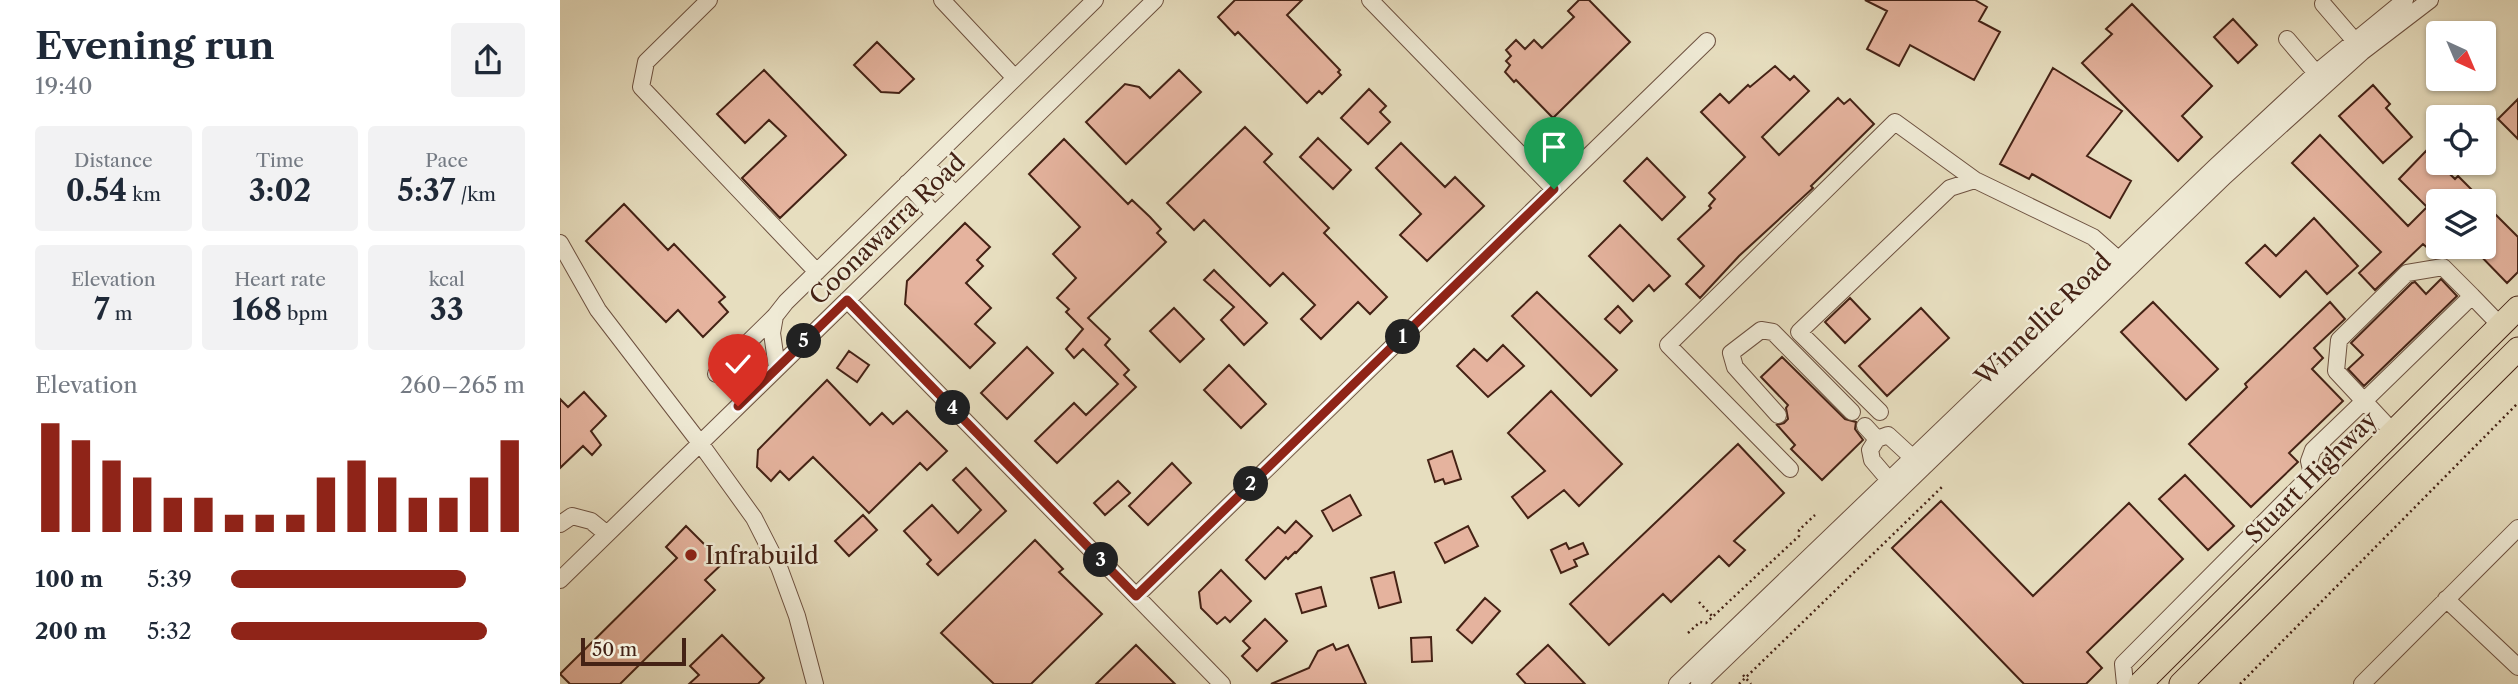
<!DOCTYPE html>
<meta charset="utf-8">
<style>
:root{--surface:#fff;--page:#f2f2f3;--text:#1f2937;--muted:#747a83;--accent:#8f2418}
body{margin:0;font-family:"Libre Caslon Text",serif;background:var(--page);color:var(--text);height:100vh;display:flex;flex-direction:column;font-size:26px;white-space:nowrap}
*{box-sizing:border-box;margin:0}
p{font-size:23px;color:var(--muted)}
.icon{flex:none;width:38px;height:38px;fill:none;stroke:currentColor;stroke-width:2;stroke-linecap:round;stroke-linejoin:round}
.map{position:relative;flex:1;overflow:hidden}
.side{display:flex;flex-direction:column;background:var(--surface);width:560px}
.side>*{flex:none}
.needle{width:46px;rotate:136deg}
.controls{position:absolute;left:1866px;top:21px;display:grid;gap:14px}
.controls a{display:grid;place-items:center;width:70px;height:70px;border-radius:7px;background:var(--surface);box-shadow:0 2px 5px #0004;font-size:35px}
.scale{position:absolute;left:21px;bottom:18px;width:105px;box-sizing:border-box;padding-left:7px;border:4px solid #442215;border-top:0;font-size:19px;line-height:24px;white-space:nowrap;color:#442215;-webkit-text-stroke:5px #efead5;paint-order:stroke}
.pin{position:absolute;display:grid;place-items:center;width:60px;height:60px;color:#fff;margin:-72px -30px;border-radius:50% 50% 50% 0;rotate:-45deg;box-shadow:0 0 7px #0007}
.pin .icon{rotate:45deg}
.km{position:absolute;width:35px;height:35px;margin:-18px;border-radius:50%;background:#222;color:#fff;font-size:19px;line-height:35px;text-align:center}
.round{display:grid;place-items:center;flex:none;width:74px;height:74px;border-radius:7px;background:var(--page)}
.head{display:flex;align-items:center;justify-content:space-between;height:119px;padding:0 35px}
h1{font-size:38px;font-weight:800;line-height:52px}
.stats{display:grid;grid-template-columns:repeat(3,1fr);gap:10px;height:119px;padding:7px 35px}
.stats div{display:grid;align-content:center;border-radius:7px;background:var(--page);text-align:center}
.stats b{font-size:30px;font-weight:800}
.stats small{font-size:19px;font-weight:400}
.stats p{font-size:19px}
.chart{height:196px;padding:14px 35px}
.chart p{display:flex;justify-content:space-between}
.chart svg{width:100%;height:126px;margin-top:7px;stroke:var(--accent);stroke-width:6}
ul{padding:0 35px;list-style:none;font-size:23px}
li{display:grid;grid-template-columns:112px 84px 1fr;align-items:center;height:52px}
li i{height:18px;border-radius:9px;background:var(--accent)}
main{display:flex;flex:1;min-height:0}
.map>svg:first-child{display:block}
.building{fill:#e5b39e;stroke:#442215;stroke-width:2}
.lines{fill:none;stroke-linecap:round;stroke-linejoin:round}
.minor-casing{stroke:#6d5140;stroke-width:18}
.highway-casing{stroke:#442215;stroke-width:25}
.path{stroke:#442215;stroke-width:2.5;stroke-dasharray:2 3.5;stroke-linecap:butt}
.minor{stroke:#efead5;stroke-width:16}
.highway{stroke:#e7debf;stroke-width:23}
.route-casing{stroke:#fff;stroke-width:14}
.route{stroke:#8f2418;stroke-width:9}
.poi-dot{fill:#8f2418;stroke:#efead5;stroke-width:2.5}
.labels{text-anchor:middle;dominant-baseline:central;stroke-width:5;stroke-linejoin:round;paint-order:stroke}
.street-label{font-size:24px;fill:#442215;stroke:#efead5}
.poi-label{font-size:24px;fill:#442215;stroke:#efead5;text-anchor:start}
</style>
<main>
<section class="side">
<div class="head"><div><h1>Evening run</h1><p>19:40</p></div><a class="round"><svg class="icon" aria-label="share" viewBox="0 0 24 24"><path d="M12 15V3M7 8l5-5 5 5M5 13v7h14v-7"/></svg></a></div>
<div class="stats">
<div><p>Distance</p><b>0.54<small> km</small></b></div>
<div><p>Time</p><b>3:02</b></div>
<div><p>Pace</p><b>5:37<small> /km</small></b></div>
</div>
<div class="stats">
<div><p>Elevation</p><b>7<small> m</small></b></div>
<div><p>Heart rate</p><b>168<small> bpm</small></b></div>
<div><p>kcal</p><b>33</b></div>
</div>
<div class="chart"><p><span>Elevation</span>260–265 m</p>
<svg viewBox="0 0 160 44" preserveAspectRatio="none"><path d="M5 44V6M15 44V12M25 44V19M35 44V25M45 44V32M55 44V32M65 44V38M75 44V38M85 44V38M95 44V25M105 44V19M115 44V25M125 44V32M135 44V32M145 44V25M155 44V12"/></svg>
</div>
<ul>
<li><b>100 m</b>5:39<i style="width:80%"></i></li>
<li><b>200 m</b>5:32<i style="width:87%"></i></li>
</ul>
</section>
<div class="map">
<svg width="1958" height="684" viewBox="0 0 1958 684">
<rect width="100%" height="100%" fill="#e7debf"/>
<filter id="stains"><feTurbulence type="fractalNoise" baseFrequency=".00286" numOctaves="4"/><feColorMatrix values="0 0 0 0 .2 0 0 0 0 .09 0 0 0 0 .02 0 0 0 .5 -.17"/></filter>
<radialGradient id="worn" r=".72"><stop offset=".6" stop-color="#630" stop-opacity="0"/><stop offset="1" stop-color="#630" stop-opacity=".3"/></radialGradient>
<path class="building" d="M675 0H742L727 15 780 70 778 72 781 75 762 94 759 91 747 103 678 32 675 35 658 17Z
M1019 0H1029L1070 42 993 118 956 80 954 82 945 72 950 65 946 61 951 56 946 50 956 40 965 49 974 40 982 48 1014 17 1008 11Z
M1305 0H1415L1427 7 1419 21 1440 32 1414 80 1350 45 1339 66 1307 49 1327 11Z
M1572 4 1652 86 1622 116 1642 137 1618 161 1522 63 1552 34 1546 29Z
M1673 19 1697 45 1678 63 1654 37Z
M317 42 354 79 339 93 321 92 294 65Z
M1215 66 1230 80 1234 76 1249 91 1202 137 1219 155 1278 98 1284 104 1290 99 1314 124 1251 186 1253 188 1179 256 1140 298 1126 284 1144 266 1118 239 1151 208 1149 206 1155 199 1149 193 1185 157 1141 112 1160 94 1169 103 1188 85 1190 87Z
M1493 68 1562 111 1527 156 1571 181 1550 218 1472 174 1469 179 1440 164Z
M204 70 286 155 220 218 182 178 226 136 209 120 185 143 157 114Z
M619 70 641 92 566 164 526 122 565 84 579 87 590 98Z
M1813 85 1830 104 1826 108 1852 137 1823 163 1779 116Z
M809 89 826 106 820 112 830 122 808 144 781 118Z
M1958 99V139L1938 119Z
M685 127 712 154 704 162 769 228 764 233 827 297 810 314 798 302 761 339 741 319 755 305 723 273 710 286 644 220 634 230 607 203Z
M1760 135 1848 226 1867 207 1839 179 1866 151 1895 179 1898 176 1923 201H1878V257L1863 244 1815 290 1799 273 1821 252 1732 163Z
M758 138 791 170 773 189 740 157Z
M504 139 568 204 572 200 590 217 601 229 597 233 606 242 528 318 550 339 545 345 569 370 564 375 576 387 497 463 475 441 514 403 526 415 558 384 523 349 514 358 506 349 523 329 506 312 509 309 497 298 516 278 493 254 520 227 469 174Z
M841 143 885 187 895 177 924 206 867 261 840 235 861 214 816 168Z
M1087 158 1125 197 1102 220 1064 181Z
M1923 202 1958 237V272L1947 283 1912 247H1923Z
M64 204 108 250 114 244 165 297 159 302 168 312 143 337 118 310 106 322 26 241Z
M1754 218 1798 266 1767 294 1746 271 1720 297 1686 263 1705 245 1716 256Z
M405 223 430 247 417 260 423 266 406 283 431 308 415 324 435 343 410 368 345 304 347 281Z
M1060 225 1110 276 1094 291 1089 285 1073 301 1029 256Z
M654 270 707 323 684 345 661 320 674 307 644 280Z
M1881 279 1897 296 1804 386 1788 369 1803 355 1791 343 1852 283 1855 282 1866 294Z
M977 292 1057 370 1031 396 952 316Z
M1290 298 1310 319 1285 343 1265 322Z
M1593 302 1658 369 1626 400 1561 332Z
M1770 302 1785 319 1754 348 1763 358 1752 369 1783 401 1729 453 1738 462 1691 507 1629 444 1687 387 1685 384Z
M1058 306 1072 321 1060 333 1045 319Z
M614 308 644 339 620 362 590 331Z
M1361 308 1389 338 1327 396 1299 366Z
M943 345 964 366 928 397 897 366 914 349 927 361Z
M467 347 493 373 447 419 421 393Z
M289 351 309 365 297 382 277 368Z
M1222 357 1285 419 1296 422 1295 429 1303 440 1262 480 1231 449 1235 445 1217 425 1224 423 1228 419 1226 408 1228 405 1201 377Z
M669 365 706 404 681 428 644 390Z
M267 380 310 425 322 413 333 424 347 411 387 451 367 470 360 463 309 513 253 457 229 480 220 471 211 481 197 467 198 450Z
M991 391 1062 464 1019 506 1004 490 968 518 952 497 985 471 948 433Z
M24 392 46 416 31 431 41 445 32 455 23 446 0 468V399L8 407Z
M1178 444 1224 493 1174 541 1185 550 1169 566 1159 556 1111 602 1103 594 1049 645 1010 604Z
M892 451 901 479 885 484 883 479 875 482 868 460Z
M612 463 631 483 588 525 569 506Z
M406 468 446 511 378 575 367 564 371 560 344 531 372 505 398 533 421 510 393 480Z
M1625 475 1674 526 1648 550 1599 499Z
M558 481 570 493 545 515 534 503Z
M790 495 801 515 773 531 762 511Z
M1381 501 1473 596 1569 503 1623 559 1527 652 1542 668 1526 684H1464L1332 548Z
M303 515 317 530 289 556 275 541Z
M736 521 752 536 736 553 735 552 728 559 726 557 705 579 686 560 718 527 725 533Z
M126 526 163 563 145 580 155 590 60 684H10L0 674 117 558 106 547Z
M908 526 918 546 885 563 875 543Z
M475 540 503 569 499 572 542 614 471 684H434L381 633Z
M1006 543 1009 549 1023 543 1028 554 1014 560 1017 566 1001 573 991 550Z
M661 570 691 601 670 622 665 617 657 624 641 608 639 592Z
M834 572 841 602 819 608 811 578Z
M761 587 766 606 742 613 736 594Z
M925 598 940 611 912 643 897 630Z
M705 619 727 641 697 671 682 656 690 648 683 641Z
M162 635 204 678 198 684H129L139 675 130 666Z
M871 637 872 661 852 662 851 638Z
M773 644 776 650 788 645 806 684H711L749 668 758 651Z
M576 645 615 684H536Z
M988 645 1025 684H966L957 674Z"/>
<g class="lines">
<defs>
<path id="minor" d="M149 0 86 62 81 87 257 272
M382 0 455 78
M810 0 994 189
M1763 4 1800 47
M1727 39 1762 80
M366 165 395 194
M347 183 374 214
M0 243 38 310 140 443 194 518 219 567 237 616 255 684
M287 300 662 684
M215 316 212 333 217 368
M156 374 215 316 226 302 535 0
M1320 412 1239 332 1390 188 1415 180 1533 237 1559 260
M1218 415 1175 367 1171 353 1201 330 1213 332 1292 412
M1305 426 1317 439 1310 450 1312 460 1329 480
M1833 432 1804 401 1912 296 1940 325
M1317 439 1328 435 1353 458
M1230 469 1108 345 1335 122 1415 180
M0 524 12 516 31 521 47 534
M0 580 595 0
M576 596 1147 41
M1886 599 1958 667
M1117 684 1655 167 1756 73 1845 0
M1139 684 1665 176 1802 52 1870 0
M1565 684 1563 664 1752 474 1749 461 1753 450 1804 401 1776 371 1779 340 1847 273 1883 267 1912 296
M1802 684 1958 528"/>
<path id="highway" d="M1580 684 1958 308
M1621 684 1958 349"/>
</defs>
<use href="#minor" class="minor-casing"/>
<use href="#highway" class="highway-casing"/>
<path class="path" d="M1139 602 1153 617
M1128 633 1140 622 1146 623 1239 536V530L1255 515
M1183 675 1191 684
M1179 684 1384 485
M1680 684 1958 403"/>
<use href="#minor" class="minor"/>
<use href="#highway" class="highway"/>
</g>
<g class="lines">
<defs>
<path id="route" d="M178 406 287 300 576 596 994 189"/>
</defs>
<use href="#route" class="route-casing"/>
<use href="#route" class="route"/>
</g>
<circle class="poi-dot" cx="131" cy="555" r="7"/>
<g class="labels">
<g class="street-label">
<text transform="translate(327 229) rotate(-44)">Coonawarra Road</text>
<text transform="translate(1483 319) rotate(-44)">Winnellie Road</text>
<text transform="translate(1751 477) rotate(-45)">Stuart Highway</text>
</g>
<g class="poi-label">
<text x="145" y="555">Infrabuild</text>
</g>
</g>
<rect width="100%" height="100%" filter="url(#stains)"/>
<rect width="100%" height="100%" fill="url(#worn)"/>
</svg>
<div class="controls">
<a><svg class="needle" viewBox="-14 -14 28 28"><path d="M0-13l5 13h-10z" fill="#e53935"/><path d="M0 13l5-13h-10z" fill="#747a83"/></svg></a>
<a><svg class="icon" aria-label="locate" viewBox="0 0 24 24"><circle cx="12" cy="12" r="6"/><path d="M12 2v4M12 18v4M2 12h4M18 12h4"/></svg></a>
<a><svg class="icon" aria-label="layers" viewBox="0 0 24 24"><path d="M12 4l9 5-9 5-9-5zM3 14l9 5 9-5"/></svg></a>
</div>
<div class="scale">50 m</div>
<div class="pin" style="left:994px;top:189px;background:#1e9e55"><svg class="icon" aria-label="arrive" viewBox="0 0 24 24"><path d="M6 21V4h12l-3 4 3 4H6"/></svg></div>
<div class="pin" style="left:178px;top:406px;background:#d93025"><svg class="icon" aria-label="check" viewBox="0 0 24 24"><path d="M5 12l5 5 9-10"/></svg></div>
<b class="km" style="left:843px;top:337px">1</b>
<b class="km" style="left:691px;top:484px">2</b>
<b class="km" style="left:541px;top:560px">3</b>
<b class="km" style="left:393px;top:408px">4</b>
<b class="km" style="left:244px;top:341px">5</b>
</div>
</main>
